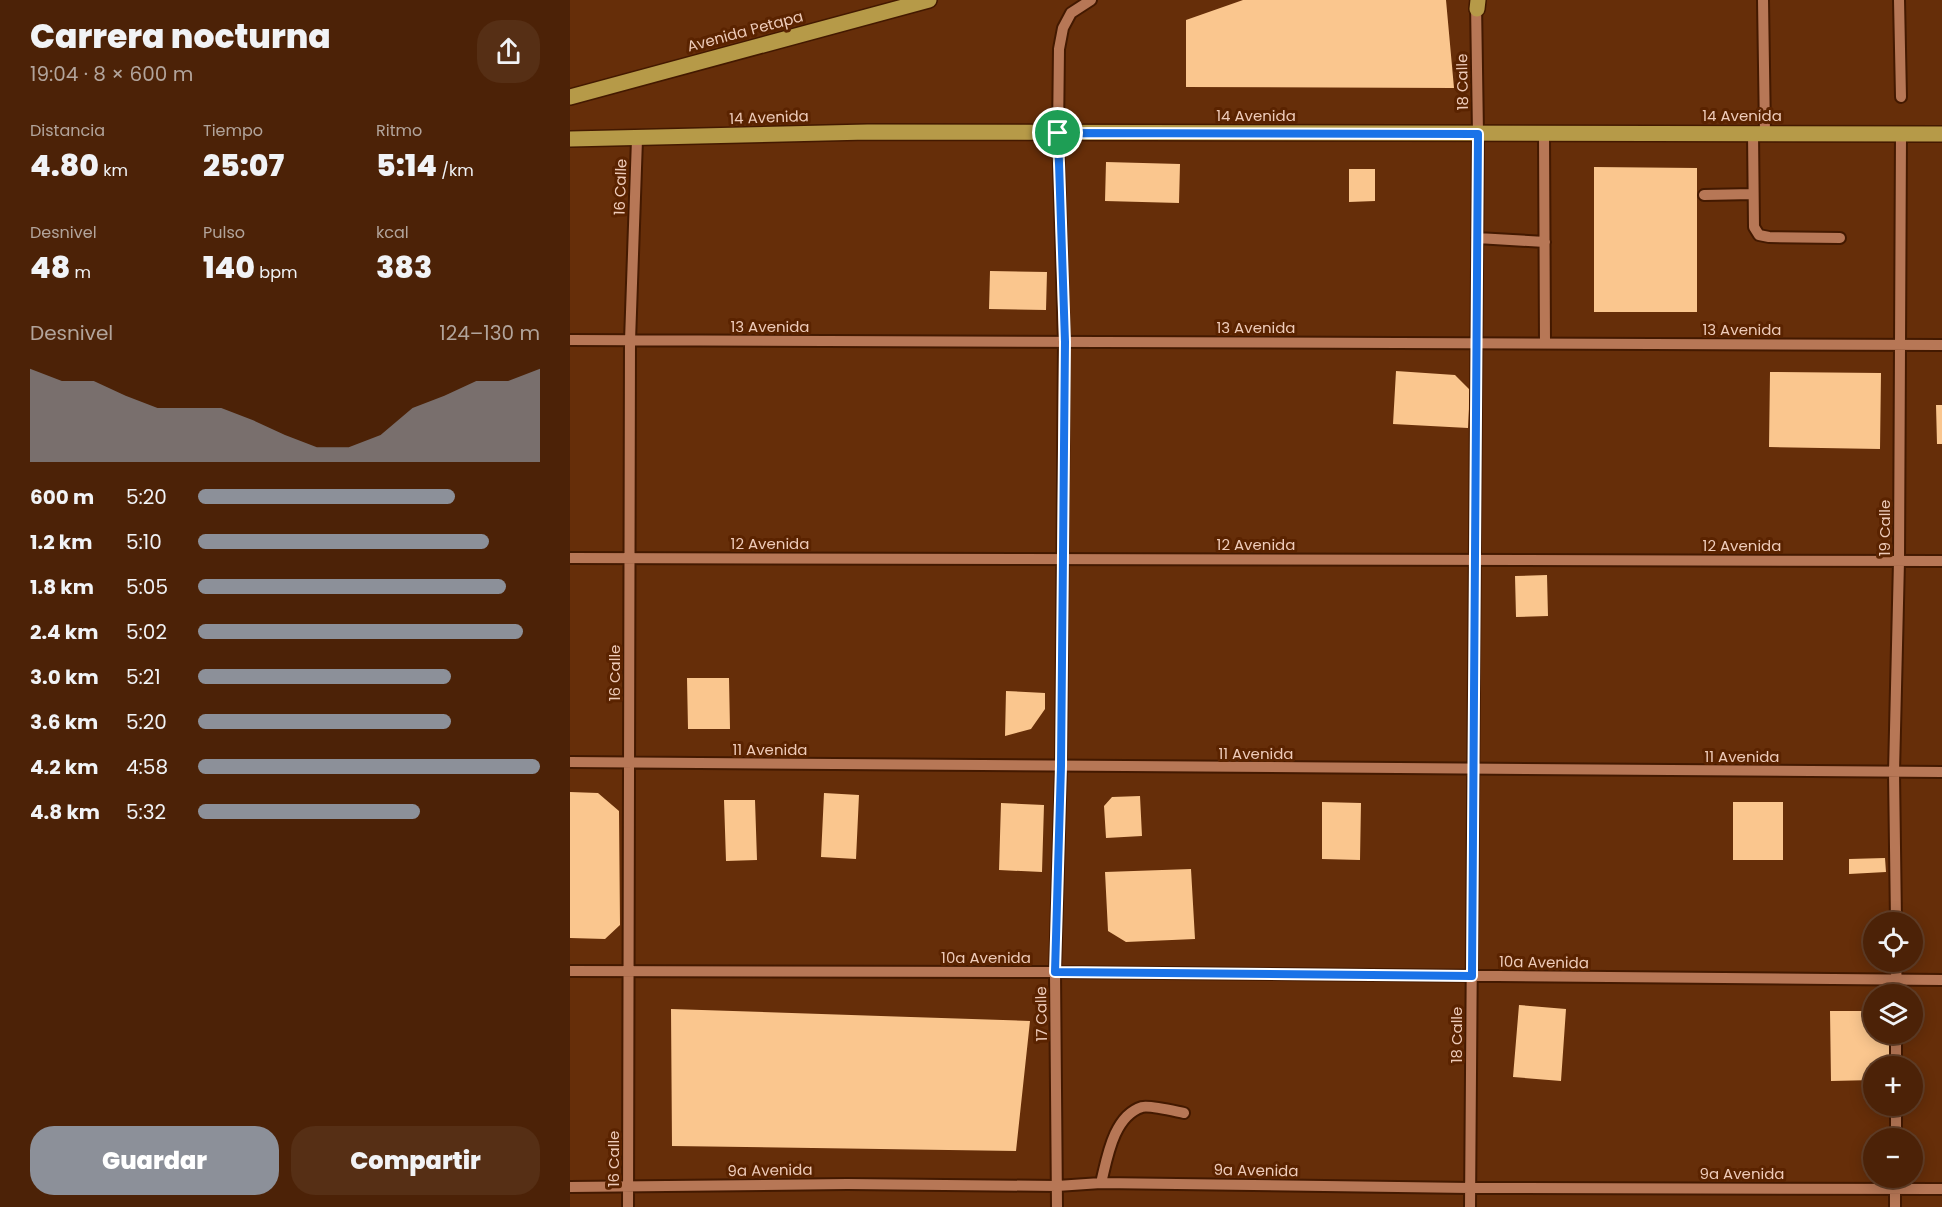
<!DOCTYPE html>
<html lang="es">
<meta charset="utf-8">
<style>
:root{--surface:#4c2207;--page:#562f15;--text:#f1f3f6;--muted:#b2a49b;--line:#633f28;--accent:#8c9099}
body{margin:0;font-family:Poppins,sans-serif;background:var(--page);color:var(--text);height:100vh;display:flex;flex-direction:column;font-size:22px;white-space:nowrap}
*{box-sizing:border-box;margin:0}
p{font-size:20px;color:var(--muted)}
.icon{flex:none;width:33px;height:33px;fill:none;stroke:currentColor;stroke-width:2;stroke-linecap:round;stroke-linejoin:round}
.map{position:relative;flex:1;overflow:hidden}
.panel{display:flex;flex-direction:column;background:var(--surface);width:570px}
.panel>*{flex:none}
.buttons{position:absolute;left:1293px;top:912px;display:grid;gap:12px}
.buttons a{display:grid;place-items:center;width:60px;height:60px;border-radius:50%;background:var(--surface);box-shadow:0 3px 15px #0003,0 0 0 2px var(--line);font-size:30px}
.pin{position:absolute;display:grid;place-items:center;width:51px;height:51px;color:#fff;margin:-26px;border:3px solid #fff;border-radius:50%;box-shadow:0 2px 6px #0007}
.round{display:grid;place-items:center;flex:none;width:63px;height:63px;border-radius:24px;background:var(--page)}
.headline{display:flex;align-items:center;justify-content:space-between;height:102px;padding:0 30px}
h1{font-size:33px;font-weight:800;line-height:45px}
.figures{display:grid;grid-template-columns:repeat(3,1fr);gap:9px;height:102px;padding:6px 30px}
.figures div{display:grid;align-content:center}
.figures b{font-size:30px;font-weight:800}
.figures small{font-size:16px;font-weight:400}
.figures p{font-size:16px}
.chart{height:168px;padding:12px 30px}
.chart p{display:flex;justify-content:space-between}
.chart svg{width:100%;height:108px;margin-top:6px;fill:var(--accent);opacity:.7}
.primary-button{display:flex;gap:12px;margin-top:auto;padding:12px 30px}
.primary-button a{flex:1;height:69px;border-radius:24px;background:var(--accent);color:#fff;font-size:24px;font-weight:800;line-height:69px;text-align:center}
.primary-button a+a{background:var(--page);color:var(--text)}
ul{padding:0 30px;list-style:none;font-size:20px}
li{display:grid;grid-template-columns:96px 72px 1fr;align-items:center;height:45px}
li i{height:15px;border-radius:8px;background:var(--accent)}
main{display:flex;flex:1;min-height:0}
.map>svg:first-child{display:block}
.building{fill:#fac68e}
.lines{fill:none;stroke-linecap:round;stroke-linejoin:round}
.minor-casing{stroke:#431900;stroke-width:14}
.major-casing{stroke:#431900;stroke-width:18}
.minor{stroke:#b77756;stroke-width:10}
.major{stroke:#b69a48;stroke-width:15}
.route-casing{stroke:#fff;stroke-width:12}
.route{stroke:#1a73e8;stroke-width:8}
.labels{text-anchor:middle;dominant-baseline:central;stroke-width:6;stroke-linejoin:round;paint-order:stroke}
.street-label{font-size:15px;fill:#eecbb9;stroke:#5a2300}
</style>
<main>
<section class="panel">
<div class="headline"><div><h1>Carrera nocturna</h1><p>19:04 · 8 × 600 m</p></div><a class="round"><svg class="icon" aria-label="share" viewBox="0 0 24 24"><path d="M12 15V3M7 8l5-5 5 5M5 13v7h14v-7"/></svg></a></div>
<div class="figures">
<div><p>Distancia</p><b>4.80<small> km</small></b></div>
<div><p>Tiempo</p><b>25:07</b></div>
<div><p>Ritmo</p><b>5:14<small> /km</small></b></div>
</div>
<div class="figures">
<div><p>Desnivel</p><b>48<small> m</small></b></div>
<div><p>Pulso</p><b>140<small> bpm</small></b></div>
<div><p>kcal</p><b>383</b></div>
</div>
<div class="chart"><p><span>Desnivel</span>124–130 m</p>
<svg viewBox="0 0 160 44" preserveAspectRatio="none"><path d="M0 44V6L10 11L20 11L30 17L40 22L50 22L60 22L70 27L80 33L90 38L100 38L110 33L120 22L130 17L140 11L150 11L160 6V44z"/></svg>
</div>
<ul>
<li><b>600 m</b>5:20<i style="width:75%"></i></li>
<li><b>1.2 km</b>5:10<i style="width:85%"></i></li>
<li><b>1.8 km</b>5:05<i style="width:90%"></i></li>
<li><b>2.4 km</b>5:02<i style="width:95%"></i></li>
<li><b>3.0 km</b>5:21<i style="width:74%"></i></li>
<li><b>3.6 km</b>5:20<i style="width:74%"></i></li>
<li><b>4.2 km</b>4:58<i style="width:100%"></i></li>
<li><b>4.8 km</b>5:32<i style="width:65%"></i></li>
</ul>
<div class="primary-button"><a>Guardar</a><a>Compartir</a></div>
</section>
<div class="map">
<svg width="1372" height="1207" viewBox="0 0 1372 1207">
<rect width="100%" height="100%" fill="#662e09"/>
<path class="building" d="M673 0H876L884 88 616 87V20Z
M536 162 610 164 609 203 535 201Z
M1024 167 1127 168V312H1024Z
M779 169H805V201L779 202Z
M420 271 477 272 476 310 419 309Z
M826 371 885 375 900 390 898 428 823 424Z
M1200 372 1311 373 1310 449 1199 447Z
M1366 405H1372V444H1367Z
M977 575 978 616 946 617 945 576Z
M117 678H159L160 729H118Z
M436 691 475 693V709L461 729 435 736Z
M0 792 28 793 49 811 50 925 35 939 0 938Z
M254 793 289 795 286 859 251 857Z
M570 796 572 836 536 838 534 806 542 797Z
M154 800H185L187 860 156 861Z
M752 802 791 803 790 860 752 859Z
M1163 802H1213V860H1163Z
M431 803 474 805 472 872 429 870Z
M1315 858 1316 872 1279 874V859Z
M621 869 625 939 556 942 538 931 535 872Z
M949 1005 996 1009 991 1081 943 1077Z
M101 1009 460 1021 446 1151 102 1146Z
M1260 1011H1304V1034H1322V1066H1304V1080L1261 1081Z"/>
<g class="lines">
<defs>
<path id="minor" d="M1193 0 1195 133
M1329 0 1331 97
M1183 133 1184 227 1189 235 1199 237 1270 238
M974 134 975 343
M1134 195 1183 194
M907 238 975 242
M0 340 1372 345
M0 558 1372 561
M0 762 1372 772
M1326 922 1324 772 1329 561 1331 133
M1326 962 1327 994
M0 971 485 972 1372 980
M1326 1066V1034
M1326 1138V1106
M531 1183C537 1159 543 1116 572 1107 580 1105 604 1111 614 1113
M0 1187 277 1184 487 1186 531 1183 900 1188 1372 1189
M58 1207 60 341 67 139
M487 1207 485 972 491 766 494 342 488 133 489 49 493 28 501 13 521 0
M900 1207 908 134 906 3
M1325 1207V1178"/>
<path id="major" d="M907 9 908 0
M0 97 359 0
M0 139 298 132 1372 134"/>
</defs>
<use href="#minor" class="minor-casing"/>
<use href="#major" class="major-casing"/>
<use href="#minor" class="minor"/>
<use href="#major" class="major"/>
</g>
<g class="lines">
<defs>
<path id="route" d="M488 133 908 134 902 976 485 972 491 766 495 342Z"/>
</defs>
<use href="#route" class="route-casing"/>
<use href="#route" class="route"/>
</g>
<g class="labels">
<g class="street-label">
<text transform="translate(175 31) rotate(-15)">Avenida Petapa</text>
<text transform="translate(892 82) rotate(-91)">18 Calle</text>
<text x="686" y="115">14 Avenida</text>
<text x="1172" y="115">14 Avenida</text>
<text transform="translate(199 117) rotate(-2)">14 Avenida</text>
<text transform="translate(50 187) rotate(-88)">16 Calle</text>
<text x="200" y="326">13 Avenida</text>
<text x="686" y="327">13 Avenida</text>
<text x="1172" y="329">13 Avenida</text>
<text transform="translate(1314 528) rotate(-90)">19 Calle</text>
<text x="200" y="543">12 Avenida</text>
<text x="686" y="544">12 Avenida</text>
<text x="1172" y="545">12 Avenida</text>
<text transform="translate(44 673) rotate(-90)">16 Calle</text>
<text x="200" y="749">11 Avenida</text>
<text x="686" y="753">11 Avenida</text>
<text x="1172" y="756">11 Avenida</text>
<text x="416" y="957">10a Avenida</text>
<text transform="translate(974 962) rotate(1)">10a Avenida</text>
<text transform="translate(471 1014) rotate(-91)">17 Calle</text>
<text transform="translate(886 1035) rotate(-90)">18 Calle</text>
<text transform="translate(43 1159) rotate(-90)">16 Calle</text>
<text transform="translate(200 1170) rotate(-1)">9a Avenida</text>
<text transform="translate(686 1170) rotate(1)">9a Avenida</text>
<text x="1172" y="1173">9a Avenida</text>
</g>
</g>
</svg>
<div class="buttons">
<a><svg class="icon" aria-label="locate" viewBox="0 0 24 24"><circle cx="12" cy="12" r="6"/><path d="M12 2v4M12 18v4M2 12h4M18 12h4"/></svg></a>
<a><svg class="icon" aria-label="layers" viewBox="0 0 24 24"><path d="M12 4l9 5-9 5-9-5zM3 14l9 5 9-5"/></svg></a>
<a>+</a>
<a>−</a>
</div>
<div class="pin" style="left:488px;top:133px;background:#1e9e55"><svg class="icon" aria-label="arrive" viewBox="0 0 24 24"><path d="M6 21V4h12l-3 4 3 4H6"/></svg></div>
</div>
</main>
